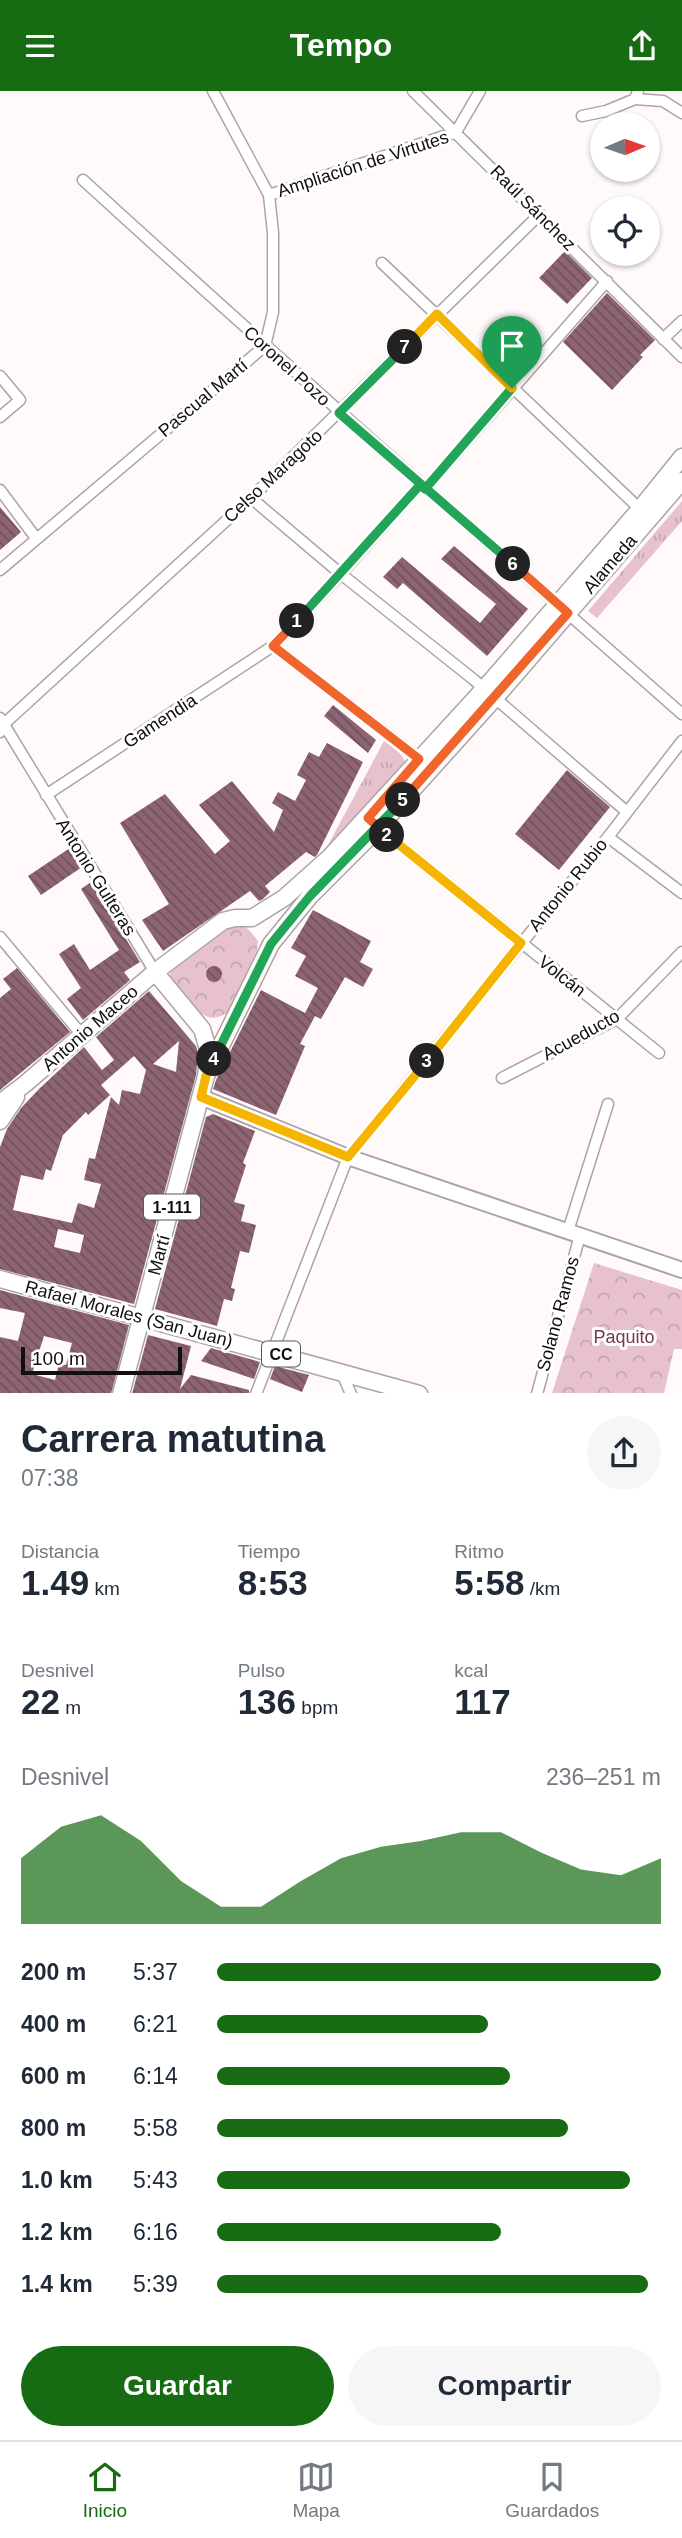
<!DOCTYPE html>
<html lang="es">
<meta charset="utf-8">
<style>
:root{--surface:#fff;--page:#f6f6f7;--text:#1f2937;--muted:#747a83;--line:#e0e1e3;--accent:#176c13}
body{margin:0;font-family:Arial,sans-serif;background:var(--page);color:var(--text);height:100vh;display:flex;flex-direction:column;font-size:26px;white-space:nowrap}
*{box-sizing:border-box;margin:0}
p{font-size:23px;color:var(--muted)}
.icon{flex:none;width:38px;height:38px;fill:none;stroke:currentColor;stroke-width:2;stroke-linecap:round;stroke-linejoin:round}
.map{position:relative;height:1302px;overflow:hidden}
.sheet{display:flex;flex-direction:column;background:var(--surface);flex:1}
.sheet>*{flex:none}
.needle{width:46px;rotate:88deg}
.buttons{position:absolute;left:590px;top:21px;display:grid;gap:14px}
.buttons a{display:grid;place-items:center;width:70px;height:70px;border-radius:50%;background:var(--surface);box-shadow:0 2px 5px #0004;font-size:35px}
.scale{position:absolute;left:21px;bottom:18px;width:161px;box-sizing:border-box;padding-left:7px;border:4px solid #120f0f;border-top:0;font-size:19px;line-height:24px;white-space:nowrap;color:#120f0f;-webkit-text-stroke:5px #fff;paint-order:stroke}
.pin{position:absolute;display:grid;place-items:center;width:60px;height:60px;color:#fff;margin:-72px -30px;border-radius:50% 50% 50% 0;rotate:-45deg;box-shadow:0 0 7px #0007}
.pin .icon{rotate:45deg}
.km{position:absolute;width:35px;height:35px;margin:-18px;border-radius:50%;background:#222;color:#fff;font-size:19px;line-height:35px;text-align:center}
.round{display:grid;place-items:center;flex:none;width:74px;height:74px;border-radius:37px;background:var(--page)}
.overview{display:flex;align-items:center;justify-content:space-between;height:119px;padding:0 21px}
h1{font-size:38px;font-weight:800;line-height:52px}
.metrics{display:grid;grid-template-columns:repeat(3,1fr);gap:10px;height:119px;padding:7px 21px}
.metrics div{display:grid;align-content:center}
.metrics b{font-size:35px;font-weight:800}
.metrics small{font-size:19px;font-weight:400}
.metrics p{font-size:19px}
.chart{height:196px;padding:14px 21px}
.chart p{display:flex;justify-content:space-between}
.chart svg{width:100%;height:126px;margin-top:7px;fill:var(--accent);opacity:.7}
.button{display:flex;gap:14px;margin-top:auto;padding:14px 21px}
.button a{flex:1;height:80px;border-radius:42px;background:var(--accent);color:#fff;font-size:28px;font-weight:800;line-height:80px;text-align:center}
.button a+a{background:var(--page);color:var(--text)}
ul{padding:0 21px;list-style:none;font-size:23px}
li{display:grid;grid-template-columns:112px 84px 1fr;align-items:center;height:52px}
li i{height:18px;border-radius:9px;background:var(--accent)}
header{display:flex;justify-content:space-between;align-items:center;height:91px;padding:0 21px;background:var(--accent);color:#fff;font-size:32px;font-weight:800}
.menu{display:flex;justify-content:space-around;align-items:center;height:98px;border-top:2px solid var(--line);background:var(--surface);font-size:19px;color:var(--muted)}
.menu a{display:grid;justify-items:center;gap:4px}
.menu .active{color:var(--accent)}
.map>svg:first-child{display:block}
.grass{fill:url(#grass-tufts)}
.park{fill:url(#park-crowns)}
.building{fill:url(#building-back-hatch);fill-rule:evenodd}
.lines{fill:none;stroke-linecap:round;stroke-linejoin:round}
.street-casing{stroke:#ada3a6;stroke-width:13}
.secondary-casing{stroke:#ada3a6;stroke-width:18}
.primary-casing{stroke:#ada3a6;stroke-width:19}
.street{stroke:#fff;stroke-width:10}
.secondary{stroke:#fff;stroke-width:14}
.primary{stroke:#fff;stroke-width:16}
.split-1-casing{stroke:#fff;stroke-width:14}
.split-2-casing{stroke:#fff;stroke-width:14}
.split-3-casing{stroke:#fff;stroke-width:14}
.split-4-casing{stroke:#fff;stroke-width:14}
.split-5-casing{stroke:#fff;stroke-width:14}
.split-6-casing{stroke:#fff;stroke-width:14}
.split-7-casing{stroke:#fff;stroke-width:14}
.split-8-casing{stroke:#fff;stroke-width:14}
.split-1{stroke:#22a559;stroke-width:9}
.split-2{stroke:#f0652b;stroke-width:9}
.split-3{stroke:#f5b400;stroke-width:9}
.split-4{stroke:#f5b400;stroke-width:9}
.split-5{stroke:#22a559;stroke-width:9}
.split-6{stroke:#f0652b;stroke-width:9}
.split-7{stroke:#22a559;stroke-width:9}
.split-8{stroke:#f5b400;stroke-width:9}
.labels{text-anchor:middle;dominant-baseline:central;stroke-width:6;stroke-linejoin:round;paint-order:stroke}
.shield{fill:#fff;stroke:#595757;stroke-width:2}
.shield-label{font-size:16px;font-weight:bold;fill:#120f0f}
.street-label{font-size:18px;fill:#120f0f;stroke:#fff}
.park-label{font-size:18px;fill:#73384d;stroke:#fff}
</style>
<header><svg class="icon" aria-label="menu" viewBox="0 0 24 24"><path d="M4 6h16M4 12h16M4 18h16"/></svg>Tempo<svg class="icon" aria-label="share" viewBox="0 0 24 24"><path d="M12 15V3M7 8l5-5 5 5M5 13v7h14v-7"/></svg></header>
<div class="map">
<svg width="682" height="1303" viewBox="0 0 682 1303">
<defs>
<pattern id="grass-tufts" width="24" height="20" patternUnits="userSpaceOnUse" patternTransform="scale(1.75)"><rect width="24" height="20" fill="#e7c2cc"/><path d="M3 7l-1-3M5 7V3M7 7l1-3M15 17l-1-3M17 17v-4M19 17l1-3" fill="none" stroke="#c5a6ae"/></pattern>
<pattern id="park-crowns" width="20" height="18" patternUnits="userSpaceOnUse" patternTransform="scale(1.75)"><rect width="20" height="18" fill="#e7c2cc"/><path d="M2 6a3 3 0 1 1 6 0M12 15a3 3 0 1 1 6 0" fill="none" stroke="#c5a6ae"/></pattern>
<pattern id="building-back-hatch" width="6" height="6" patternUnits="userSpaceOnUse" patternTransform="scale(1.75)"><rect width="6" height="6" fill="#8d6471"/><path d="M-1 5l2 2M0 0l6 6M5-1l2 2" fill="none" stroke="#72515b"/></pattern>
</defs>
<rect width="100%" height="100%" fill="#fff9fa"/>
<path class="grass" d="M682 410V430L597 527 588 520Z
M384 650C396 658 404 663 407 677L337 750 327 756Z"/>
<path class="park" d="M235 832C247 834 251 841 258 850L257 859 229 921C222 925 216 928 208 926 190 919 165 894 171 875Z
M594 1172 682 1199V1258H674L664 1302H552Z"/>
<path class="building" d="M565 160 592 187 567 213 539 187Z
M607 202 655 249 640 264 643 266 612 299 563 251Z
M0 416 21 441 0 459Z
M454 455 528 518 487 565 403 492 397 498 383 486 402 466 480 532 496 513 441 468Z
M333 614 376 649 368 662 324 625Z
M327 652 363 671 317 764 315 766 306 761 265 795 270 801 263 808 259 810 250 800 163 860 142 829 169 813 120 732 165 703 215 763 230 750 199 714 232 690 274 741 283 719 272 712 278 701 295 710 306 689 297 684 309 661 319 666Z
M567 679 610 716 559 779 515 743Z
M70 757 82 776 41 804 28 785Z
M91 791 140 871 124 881 130 889 83 929 67 908 81 897 59 863 74 853 90 879 119 859 81 798Z
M313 819 371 850 360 871 373 878 363 896 345 886 321 928 315 925 300 953 305 955 276 1024 213 998 216 989 261 899 305 922 318 897 295 885 306 865 291 857Z
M206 883a8 8 0 1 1 16 0a8 8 0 1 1-16 0Z
M17 877 70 941 0 999V907L11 898 3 888Z
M149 900 196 955 198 962 196 984 134 1213 0 1178V1056L7 1038 21 1017 40 997 84 956 102 979 114 969 96 946ZM179 950 176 981 153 973ZM134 965 146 979 140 1003 122 999 119 1014 111 1006 95 1068 89 1067 84 1089 101 1093 94 1117 78 1112 72 1132 13 1119 21 1084 43 1089 46 1078 51 1080 63 1044 86 1021 88 1024 110 1004 101 994ZM58 1138 84 1144 80 1162 54 1156Z
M213 1023 255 1040 243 1072 246 1074 234 1111 245 1114 241 1130 256 1134 249 1162 240 1160 231 1197 235 1198 232 1210 224 1208 217 1235 155 1218 206 1026Z
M0 1199 129 1234 111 1303H0V1246L18 1250 25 1222 0 1217ZM44 1245 72 1252 66 1274 59 1273 55 1289 32 1283Z
M148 1244 191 1255 180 1298 191 1284 249 1299V1303H132Z
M211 1257 260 1271 254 1288 201 1270Z
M275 1275 309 1284 302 1301 270 1288Z"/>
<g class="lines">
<defs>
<path id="street" d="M413 0 682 266
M635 8 663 10 682 22
M582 25 606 20 635 8 638 0
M83 89C281 270 481 446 682 623
M269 104 456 41 480 0
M382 172 642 420
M663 248 682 230
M0 285 20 309 0 326
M425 398 607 190
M0 399 36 447
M251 407 341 483 473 588 627 721
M0 479 265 255 273 221V142L269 104 213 0
M273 555 422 670
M0 627 155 881
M0 641 4 633 251 407 540 123
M46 704 273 555 341 483 420 394
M376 735 659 962
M608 746 682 802
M0 846 82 944
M502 987 617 928 682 861
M568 1140 608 1013
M341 1280 351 1303
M256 1303 348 1066 608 746 682 650
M537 1303 580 1144"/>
<path id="secondary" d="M201 1006 348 1066 682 1179"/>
<path id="primary" d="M206 985 271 853 310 805 378 737 495 607 682 390
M0 1012 25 993 155 881 223 830 235 827H252L284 807 330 766 484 598 640 418 682 366
M0 1030 16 1006
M0 1188 419 1303
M121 1303 206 985 209 961 202 938 155 881"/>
</defs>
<use href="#street" class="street-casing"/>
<use href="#secondary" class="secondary-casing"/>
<use href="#primary" class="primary-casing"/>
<use href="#street" class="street"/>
<use href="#secondary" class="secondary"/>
<use href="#primary" class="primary"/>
</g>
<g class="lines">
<defs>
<path id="split-1" d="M297 530 420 394 425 398 512 297"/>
<path id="split-2" d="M297 530 273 555 419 668 368 727 387 744"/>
<path id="split-3" d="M387 744 521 852 427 970"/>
<path id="split-4" d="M214 968 206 985 201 1006 348 1066 427 970"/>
<path id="split-5" d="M214 968 271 853 310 805 403 709"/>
<path id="split-6" d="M403 709 568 522 513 473"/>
<path id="split-7" d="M405 256 339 322 513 473"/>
<path id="split-8" d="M405 256 437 223 512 297"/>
</defs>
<use href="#split-1" class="split-1-casing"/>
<use href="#split-2" class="split-2-casing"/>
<use href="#split-3" class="split-3-casing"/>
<use href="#split-4" class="split-4-casing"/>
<use href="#split-5" class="split-5-casing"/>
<use href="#split-6" class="split-6-casing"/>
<use href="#split-7" class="split-7-casing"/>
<use href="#split-8" class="split-8-casing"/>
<use href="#split-1" class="split-1"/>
<use href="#split-2" class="split-2"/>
<use href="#split-3" class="split-3"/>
<use href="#split-4" class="split-4"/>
<use href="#split-5" class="split-5"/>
<use href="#split-6" class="split-6"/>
<use href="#split-7" class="split-7"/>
<use href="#split-8" class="split-8"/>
</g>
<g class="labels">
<g class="shield">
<rect x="144" y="1103.5" width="56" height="25" rx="5"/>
<rect x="262" y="1250.5" width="38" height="25" rx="5"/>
</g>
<g class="shield-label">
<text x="172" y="1116">1-111</text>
<text x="281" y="1263">CC</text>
</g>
<g class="street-label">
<text transform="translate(363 73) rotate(-18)">Ampliación de Virtutes</text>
<text transform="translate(533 117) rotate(45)">Raúl Sánchez</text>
<text transform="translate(287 275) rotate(42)">Coronel Pozo</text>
<text transform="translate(203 307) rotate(-40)">Pascual Martí</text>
<text transform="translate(273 385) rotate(-43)">Celso Maragoto</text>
<text transform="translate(610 473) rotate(-49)">Alameda</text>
<text transform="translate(160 630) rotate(-33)">Gamendia</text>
<text transform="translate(96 786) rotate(58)">Antonio Gulteras</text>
<text transform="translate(568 794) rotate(-51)">Antonio Rubio</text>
<text transform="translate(562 885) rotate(38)">Volcán</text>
<text transform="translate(90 937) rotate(-41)">Antonio Maceo</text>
<text transform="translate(581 944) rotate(-29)">Acueducto</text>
<text transform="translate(159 1164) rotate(-75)">Martí</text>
<text transform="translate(129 1223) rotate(15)">Rafael Morales (San Juan)</text>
<text transform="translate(558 1223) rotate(-75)">Solano Ramos</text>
</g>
<g class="park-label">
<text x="624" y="1246">Paquito</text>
</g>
</g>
</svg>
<div class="buttons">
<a><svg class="needle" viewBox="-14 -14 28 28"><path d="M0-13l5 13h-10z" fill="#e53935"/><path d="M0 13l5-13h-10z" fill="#747a83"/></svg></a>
<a><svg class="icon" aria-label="locate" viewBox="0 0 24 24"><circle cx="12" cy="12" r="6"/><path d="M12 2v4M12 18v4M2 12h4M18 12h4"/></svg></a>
</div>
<div class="scale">100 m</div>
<div class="pin" style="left:512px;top:297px;background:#1e9e55"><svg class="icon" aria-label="arrive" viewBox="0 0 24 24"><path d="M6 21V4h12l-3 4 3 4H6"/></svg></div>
<b class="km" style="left:297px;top:530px">1</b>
<b class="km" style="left:387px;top:744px">2</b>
<b class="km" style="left:427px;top:970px">3</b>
<b class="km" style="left:214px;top:968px">4</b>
<b class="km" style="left:403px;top:709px">5</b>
<b class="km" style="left:513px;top:473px">6</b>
<b class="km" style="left:405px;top:256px">7</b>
</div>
<section class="sheet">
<div class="overview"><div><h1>Carrera matutina</h1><p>07:38</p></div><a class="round"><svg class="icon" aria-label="share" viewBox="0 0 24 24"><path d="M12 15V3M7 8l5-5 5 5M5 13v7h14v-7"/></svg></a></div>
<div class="metrics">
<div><p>Distancia</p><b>1.49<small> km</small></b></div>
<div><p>Tiempo</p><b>8:53</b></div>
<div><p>Ritmo</p><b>5:58<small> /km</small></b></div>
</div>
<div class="metrics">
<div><p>Desnivel</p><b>22<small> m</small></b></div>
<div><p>Pulso</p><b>136<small> bpm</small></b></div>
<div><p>kcal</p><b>117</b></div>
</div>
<div class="chart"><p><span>Desnivel</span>236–251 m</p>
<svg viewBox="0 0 160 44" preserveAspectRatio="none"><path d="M0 44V21L10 10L20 6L30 15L40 29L50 38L60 38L70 29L80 21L90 17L100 15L110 12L120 12L130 19L140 25L150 27L160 21V44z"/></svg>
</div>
<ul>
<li><b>200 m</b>5:37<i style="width:100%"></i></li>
<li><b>400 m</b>6:21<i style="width:61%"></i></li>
<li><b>600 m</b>6:14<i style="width:66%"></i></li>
<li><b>800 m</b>5:58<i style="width:79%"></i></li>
<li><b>1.0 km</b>5:43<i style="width:93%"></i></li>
<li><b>1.2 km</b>6:16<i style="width:64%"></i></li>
<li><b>1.4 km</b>5:39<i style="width:97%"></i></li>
</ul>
<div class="button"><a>Guardar</a><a>Compartir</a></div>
</section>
<nav class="menu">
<a class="active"><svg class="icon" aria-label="home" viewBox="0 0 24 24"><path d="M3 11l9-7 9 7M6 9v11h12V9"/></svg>Inicio</a>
<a><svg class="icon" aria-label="map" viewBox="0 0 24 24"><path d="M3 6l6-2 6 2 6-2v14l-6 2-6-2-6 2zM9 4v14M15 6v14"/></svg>Mapa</a>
<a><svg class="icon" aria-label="saved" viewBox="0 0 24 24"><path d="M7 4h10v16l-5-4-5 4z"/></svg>Guardados</a>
</nav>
